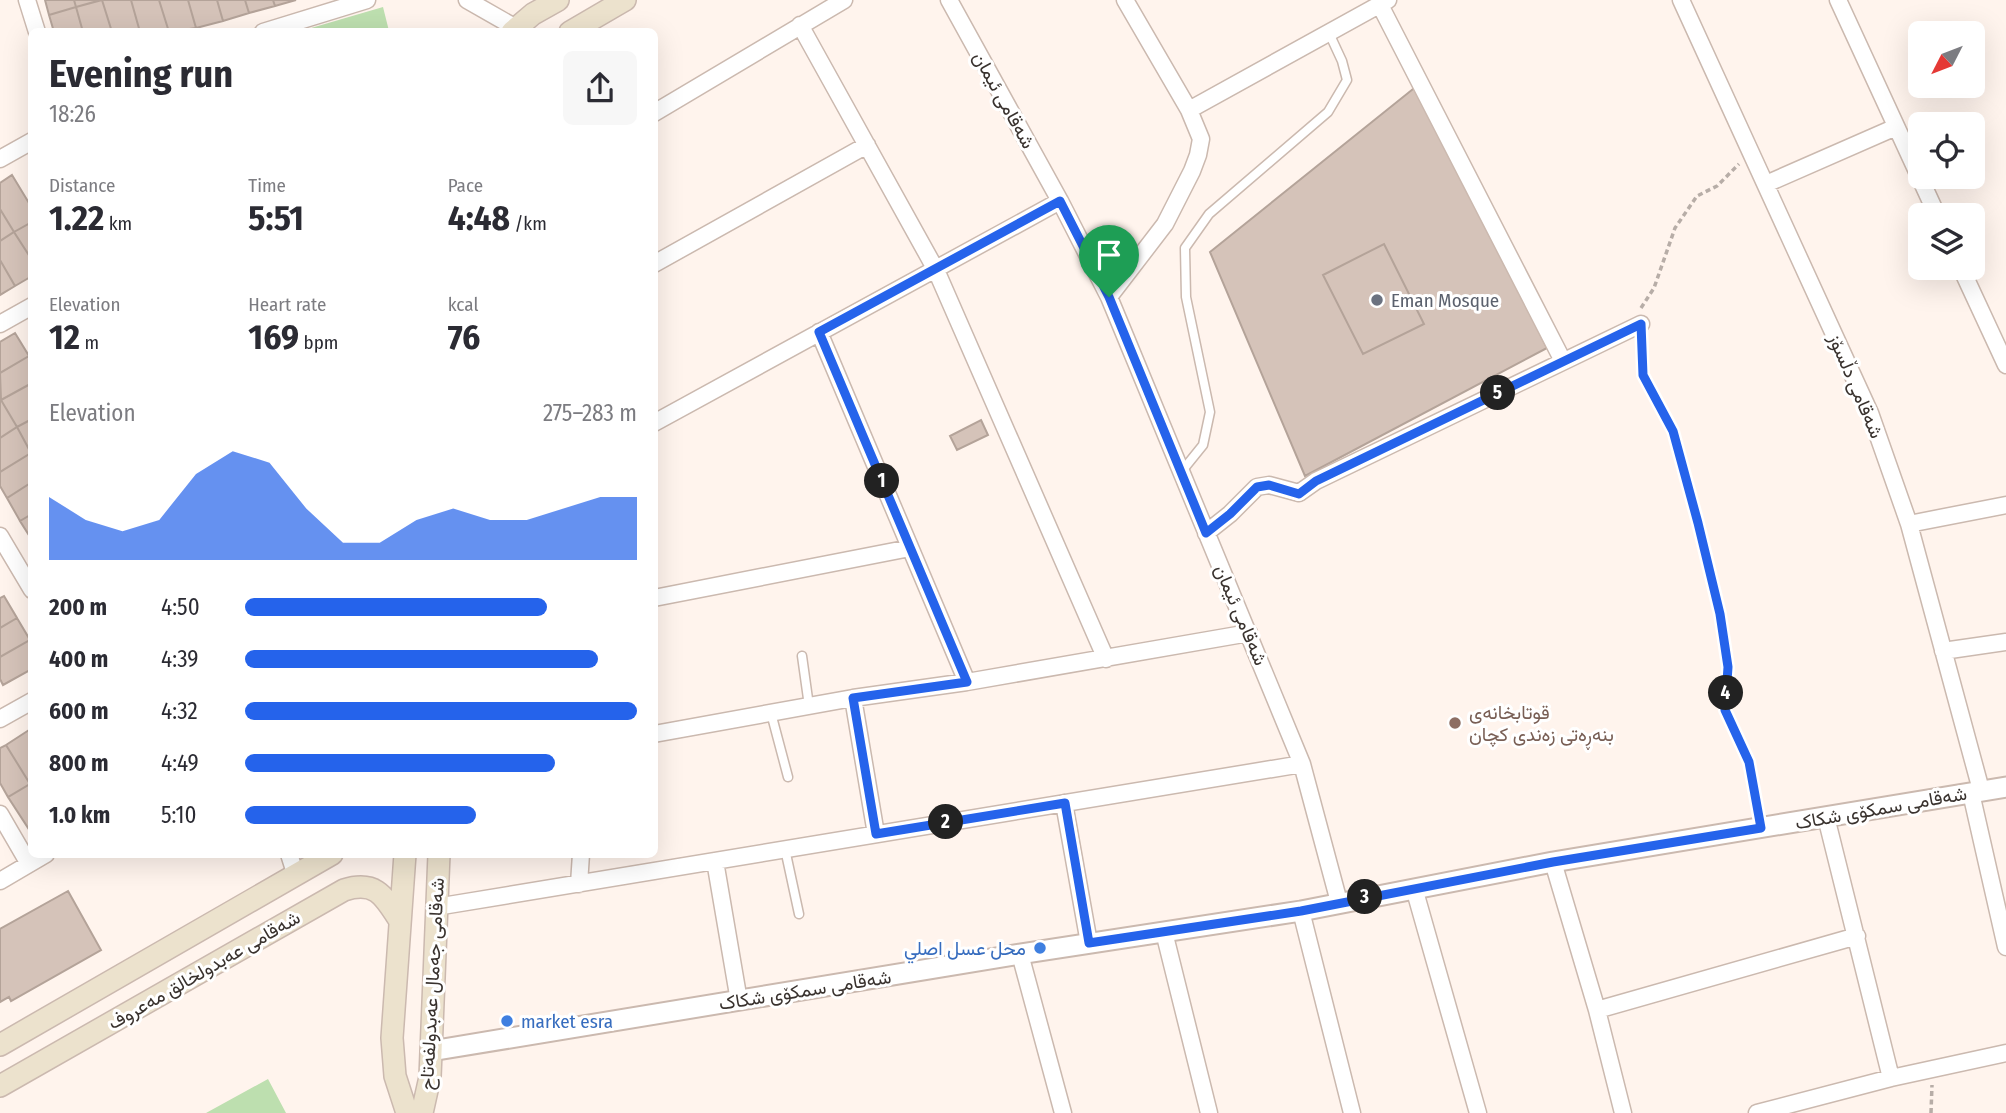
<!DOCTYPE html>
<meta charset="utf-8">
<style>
:root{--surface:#fff;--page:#f7f7f7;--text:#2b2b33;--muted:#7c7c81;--accent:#2563eb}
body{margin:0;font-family:"Fira Sans Condensed",Vazirmatn,sans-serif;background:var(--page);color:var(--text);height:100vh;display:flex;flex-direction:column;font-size:26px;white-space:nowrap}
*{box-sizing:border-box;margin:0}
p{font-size:23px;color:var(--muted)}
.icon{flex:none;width:38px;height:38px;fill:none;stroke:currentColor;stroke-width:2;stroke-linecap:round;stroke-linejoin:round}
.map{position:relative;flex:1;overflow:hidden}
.panel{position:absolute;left:28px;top:28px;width:630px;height:830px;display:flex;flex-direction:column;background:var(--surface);border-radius:10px;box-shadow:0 7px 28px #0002}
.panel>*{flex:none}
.needle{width:46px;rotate:228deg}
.fabs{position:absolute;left:1908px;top:21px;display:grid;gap:14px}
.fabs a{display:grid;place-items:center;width:77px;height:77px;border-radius:10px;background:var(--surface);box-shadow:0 7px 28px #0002;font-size:35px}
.pin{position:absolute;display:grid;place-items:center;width:60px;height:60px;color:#fff;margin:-72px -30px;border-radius:50% 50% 50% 0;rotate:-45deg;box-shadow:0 0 7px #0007}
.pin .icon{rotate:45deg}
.km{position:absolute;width:35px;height:35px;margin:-18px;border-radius:50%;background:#222;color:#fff;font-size:19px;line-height:35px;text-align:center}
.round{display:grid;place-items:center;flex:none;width:74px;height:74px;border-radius:10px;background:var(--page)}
.summary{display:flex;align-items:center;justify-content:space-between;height:119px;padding:0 21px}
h1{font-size:38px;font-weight:700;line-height:52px}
.figures{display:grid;grid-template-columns:repeat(3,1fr);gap:10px;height:119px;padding:7px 21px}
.figures div{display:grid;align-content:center}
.figures b{font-size:35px;font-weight:700}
.figures small{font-size:19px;font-weight:400}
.figures p{font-size:19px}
.chart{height:196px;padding:14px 21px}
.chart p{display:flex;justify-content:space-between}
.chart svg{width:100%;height:126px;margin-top:7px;fill:var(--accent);opacity:.7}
ul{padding:0 21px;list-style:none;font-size:23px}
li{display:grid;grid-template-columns:112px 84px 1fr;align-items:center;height:52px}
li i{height:18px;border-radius:9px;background:var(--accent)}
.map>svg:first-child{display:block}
.green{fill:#bddfaf}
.building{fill:#d5c3b9;stroke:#b4a399;stroke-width:2}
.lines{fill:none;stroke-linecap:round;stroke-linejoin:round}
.service-casing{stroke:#cbb9af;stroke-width:11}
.minor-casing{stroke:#cbb9af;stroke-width:19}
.tertiary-casing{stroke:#cbb9af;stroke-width:23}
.secondary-casing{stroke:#cbb9af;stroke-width:24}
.path{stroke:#b7ada7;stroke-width:3.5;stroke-dasharray:5 3.5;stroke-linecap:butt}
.service{stroke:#fff;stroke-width:8}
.minor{stroke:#fff;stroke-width:16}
.tertiary{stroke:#fff;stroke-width:19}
.secondary{stroke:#ece2cd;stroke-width:21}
.route-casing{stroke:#fff;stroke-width:14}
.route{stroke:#2563eb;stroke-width:9}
.worship-dot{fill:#6b7280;stroke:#fff;stroke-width:2.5}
.education-dot{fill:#8d6e63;stroke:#fff;stroke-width:2.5}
.shop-dot{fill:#3f7fe0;stroke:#fff;stroke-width:2.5}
.labels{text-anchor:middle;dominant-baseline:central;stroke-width:6;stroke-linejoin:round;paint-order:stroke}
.street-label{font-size:19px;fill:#39322e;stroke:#fff}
.worship-label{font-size:19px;fill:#5b616d;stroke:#fff;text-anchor:start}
.education-label{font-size:19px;fill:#785e54;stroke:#fff;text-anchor:start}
.shop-label{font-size:19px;fill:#366cbe;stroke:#fff;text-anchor:end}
</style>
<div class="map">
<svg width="2006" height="1113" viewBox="0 0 2006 1113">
<rect width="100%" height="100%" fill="#fff4ed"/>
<path class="green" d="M383 7 389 31H301Z
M268 1079 286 1113H206Z"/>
<path class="building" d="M45 0H74L76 7 49 15Z
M74 0H101L76 7Z
M102 0 112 32H83L76 7Z
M102 0H131L140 32H112Z
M131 0H159L169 32H140Z
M159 0H188L196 28 169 32Z
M188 0H217L223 21 196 28Z
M217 0H245L249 13 223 21Z
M245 0H273L275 6 249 13Z
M273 0H296L275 6Z
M76 7 83 32H54L49 15Z
M1418 85 1547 348 1305 476 1210 252Z
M12 175 32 208V222L14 232 0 209V183Z
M0 209 14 232 0 241Z
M32 222V260L14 232Z
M14 232 32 260V276L15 286 0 260V241Z
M1384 244 1424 324 1363 354 1323 275Z
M0 260 15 286 0 295Z
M15 333 29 356 0 373V342Z
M29 356 32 360V383L1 400 0 373Z
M32 383V419L17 427 1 400Z
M1 400 17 427 0 438V401Z
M32 419V453H31L17 427Z
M981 420 988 435 957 450 950 436Z
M17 427 31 453 0 472V438Z
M31 453 32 482 7 498 0 486V472Z
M32 482V514L20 521 7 498Z
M32 514V540L20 521Z
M4 596 17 618 0 628V598Z
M17 618 30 640 0 657V628Z
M30 640 32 669 3 685 0 679V657Z
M29 730 32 734 30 784 6 745Z
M6 745 30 784 8 797 0 783V748Z
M30 784 32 786V834L8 797Z
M68 891 101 950 11 1001 9 997 0 1002V929Z"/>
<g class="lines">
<defs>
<path id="service" d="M1182 471 1203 445 1210 412 1186 297 1185 248 1209 214 1328 112 1347 80 1342 61 1329 33
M802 656 809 706
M771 713 788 777
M785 849 799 914"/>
<path id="minor" d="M27 0 37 32
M467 0 516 28
M949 0 1060 201 1109 297 1302 764 1339 902
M1125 0 1189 110 1388 0
M1681 0 1870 413 1909 524 1981 790
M1838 0 1937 215
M1380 5 1563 361
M800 25 936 270 1106 659
M263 32 367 0
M654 113 844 0
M0 159 32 141
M1766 184 1896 127
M654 264 867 145
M1961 268 2006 365
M1109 297 1165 224 1192 171 1198 155 1201 139 1189 110
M0 324 32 306
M819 332 967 682
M654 423 1060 201
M1909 524 2006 505
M1206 533 1230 514 1257 487 1269 485 1299 493 1316 481 1641 324
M0 536 32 590
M654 598 910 548
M1943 651 2006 642
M853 698 876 834
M0 719 32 701
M654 734 853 698 967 682 1249 633
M1971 793 2006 947
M1064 803 1089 943
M0 814 29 864
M1826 817 1891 1078
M289 854 296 876
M715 861 739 1001
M1553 862 1597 1010 1623 1113
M0 881 46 854
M579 884 581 854
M1414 888 1478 1113
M436 907 1302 764
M1301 911 1352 1113
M1164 932 1209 1113
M1020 954 1063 1113
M1597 1010 1857 936
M1757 1113 1891 1078 2006 1053"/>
<path id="tertiary" d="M431 1051 1020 954 1301 911 1553 862 2006 787"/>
<path id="secondary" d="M512 32 533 14 558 0
M570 32 625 0
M405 854 392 1038 395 1076 407 1113
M0 1045 332 854
M0 1086 344 890C376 880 384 896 400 921
M422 1113 430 1077 439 854"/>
</defs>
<use href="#service" class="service-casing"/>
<use href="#minor" class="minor-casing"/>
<use href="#tertiary" class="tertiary-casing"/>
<use href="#secondary" class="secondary-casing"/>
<path class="path" d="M1641 308 1654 288 1675 228 1697 196 1717 186 1739 164
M1642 341 1643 375 1673 431 1720 614 1728 667 1725 710 1749 762 1758 810
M1931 1113 1932 1085"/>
<use href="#service" class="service"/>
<use href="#minor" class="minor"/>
<use href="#tertiary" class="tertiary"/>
<use href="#secondary" class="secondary"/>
</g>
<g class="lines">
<defs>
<path id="route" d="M1060 201 1109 297 1206 533 1230 514 1257 487 1269 485 1299 494 1316 481 1641 324 1643 375 1673 431 1698 523 1720 614 1728 667 1725 710 1749 762 1761 828 1553 862 1301 911 1089 943 1065 803 876 834 853 698 967 682 819 332Z"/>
</defs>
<use href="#route" class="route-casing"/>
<use href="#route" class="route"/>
</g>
<circle class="worship-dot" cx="1377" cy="300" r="7"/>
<circle class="education-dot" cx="1455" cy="723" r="7"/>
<g class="shop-dot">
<circle cx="1040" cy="948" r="7"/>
<circle cx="507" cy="1021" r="7"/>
</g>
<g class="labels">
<g class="street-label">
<text transform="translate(1004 100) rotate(61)">شەقامی ئیمان</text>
<text transform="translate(1856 386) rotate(67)">شەقامی دڵسۆز</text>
<text transform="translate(1241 615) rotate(67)">شەقامی ئیمان</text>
<text transform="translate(1881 808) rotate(-10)">شەقامی سمکۆی شکاک</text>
<text transform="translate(204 970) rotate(-30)">شەقامی عەبدولخالق مەعروف</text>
<text transform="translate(432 984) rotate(-87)">شەقامی جەمال عەبدولفەتاح</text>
<text transform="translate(805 990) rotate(-9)">شەقامی سمکۆی شکاک</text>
</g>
<g class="worship-label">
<text x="1391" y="300">Eman Mosque</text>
</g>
<g class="education-label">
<text x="1469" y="712">قوتابخانەی<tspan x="1469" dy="22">بنەڕەتی زەندی کچان</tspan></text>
</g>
<g class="shop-label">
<text x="1026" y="948">محل عسل اصلي</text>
<text x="521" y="1021" text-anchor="start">market esra</text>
</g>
</g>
</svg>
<div class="fabs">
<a><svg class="needle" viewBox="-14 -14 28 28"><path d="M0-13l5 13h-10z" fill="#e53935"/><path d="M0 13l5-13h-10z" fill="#7c7c81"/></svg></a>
<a><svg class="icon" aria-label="locate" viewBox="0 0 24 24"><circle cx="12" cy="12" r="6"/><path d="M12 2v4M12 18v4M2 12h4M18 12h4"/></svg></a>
<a><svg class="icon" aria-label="layers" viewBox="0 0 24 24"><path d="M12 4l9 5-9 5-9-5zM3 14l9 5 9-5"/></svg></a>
</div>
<div class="pin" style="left:1109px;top:297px;background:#1e9e55"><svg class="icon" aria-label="arrive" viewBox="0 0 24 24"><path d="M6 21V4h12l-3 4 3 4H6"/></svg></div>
<b class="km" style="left:882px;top:481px">1</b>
<b class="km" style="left:946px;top:822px">2</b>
<b class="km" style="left:1365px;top:897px">3</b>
<b class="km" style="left:1726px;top:693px">4</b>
<b class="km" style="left:1498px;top:393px">5</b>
<section class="panel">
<div class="summary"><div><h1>Evening run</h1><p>18:26</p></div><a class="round"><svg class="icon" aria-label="share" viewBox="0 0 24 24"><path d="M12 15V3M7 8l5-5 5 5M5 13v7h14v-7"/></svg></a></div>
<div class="figures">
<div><p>Distance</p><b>1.22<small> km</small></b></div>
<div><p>Time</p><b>5:51</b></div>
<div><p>Pace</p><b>4:48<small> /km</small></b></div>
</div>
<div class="figures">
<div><p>Elevation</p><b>12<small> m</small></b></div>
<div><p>Heart rate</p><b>169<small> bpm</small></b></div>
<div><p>kcal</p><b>76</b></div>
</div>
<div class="chart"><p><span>Elevation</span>275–283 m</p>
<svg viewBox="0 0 160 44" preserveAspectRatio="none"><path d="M0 44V22L10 30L20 34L30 30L40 14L50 6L60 10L70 26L80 38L90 38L100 30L110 26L120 30L130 30L140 26L150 22L160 22V44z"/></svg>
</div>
<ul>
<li><b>200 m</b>4:50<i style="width:77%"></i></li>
<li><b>400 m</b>4:39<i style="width:90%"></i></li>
<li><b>600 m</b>4:32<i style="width:100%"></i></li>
<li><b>800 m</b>4:49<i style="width:79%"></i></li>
<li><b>1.0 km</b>5:10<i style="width:59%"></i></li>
</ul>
</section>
</div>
